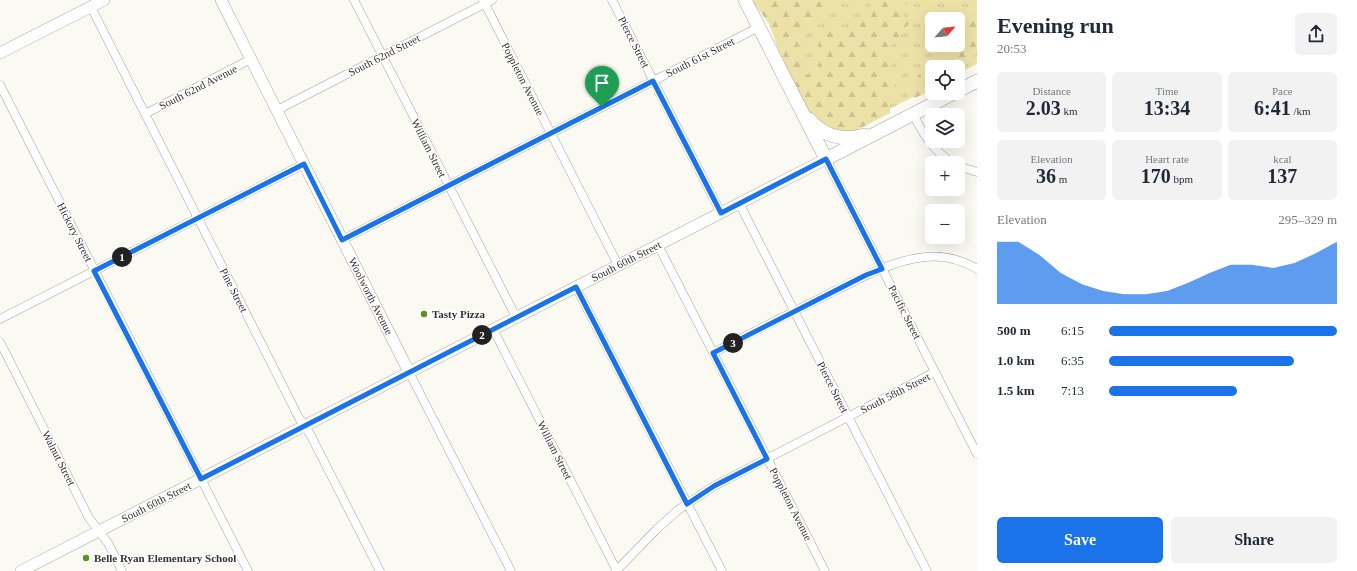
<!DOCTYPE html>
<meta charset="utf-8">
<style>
:root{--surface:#fff;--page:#f2f2f3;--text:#1f2937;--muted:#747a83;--accent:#1a73e8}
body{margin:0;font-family:"Times New Roman",serif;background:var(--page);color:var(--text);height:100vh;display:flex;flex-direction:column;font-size:15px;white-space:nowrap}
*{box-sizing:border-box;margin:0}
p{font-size:13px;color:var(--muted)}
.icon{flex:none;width:22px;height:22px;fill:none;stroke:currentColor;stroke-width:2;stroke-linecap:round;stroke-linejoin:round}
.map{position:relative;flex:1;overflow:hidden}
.sheet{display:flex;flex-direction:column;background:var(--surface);width:380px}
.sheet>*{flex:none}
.needle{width:26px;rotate:63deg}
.tools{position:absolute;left:925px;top:12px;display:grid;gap:8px}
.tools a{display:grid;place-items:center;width:40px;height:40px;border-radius:6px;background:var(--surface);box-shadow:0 4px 16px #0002;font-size:20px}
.pin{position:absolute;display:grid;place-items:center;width:34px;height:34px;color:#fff;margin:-41px -17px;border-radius:50% 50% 50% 0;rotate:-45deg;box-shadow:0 0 4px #0007}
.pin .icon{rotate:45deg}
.km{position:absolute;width:20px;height:20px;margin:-10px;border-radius:50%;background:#222;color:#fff;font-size:11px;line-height:20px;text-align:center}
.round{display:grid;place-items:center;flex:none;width:42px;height:42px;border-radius:6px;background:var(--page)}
.headline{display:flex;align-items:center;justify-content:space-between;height:68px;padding:0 20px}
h1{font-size:22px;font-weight:600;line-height:30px}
.stats{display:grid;grid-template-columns:repeat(3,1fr);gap:6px;height:68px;padding:4px 20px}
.stats div{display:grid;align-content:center;border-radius:6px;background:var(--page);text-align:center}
.stats b{font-size:20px;font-weight:600}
.stats small{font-size:11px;font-weight:400}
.stats p{font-size:11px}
.chart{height:112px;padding:8px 20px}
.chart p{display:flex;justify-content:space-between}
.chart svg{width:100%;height:72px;margin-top:4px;fill:var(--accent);opacity:.7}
.action{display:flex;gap:8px;margin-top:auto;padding:8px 20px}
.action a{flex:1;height:46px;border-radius:6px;background:var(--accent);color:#fff;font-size:16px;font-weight:600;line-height:46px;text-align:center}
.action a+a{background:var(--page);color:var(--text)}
ul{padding:0 20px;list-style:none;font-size:13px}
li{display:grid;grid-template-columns:64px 48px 1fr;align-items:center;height:30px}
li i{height:10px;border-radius:5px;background:var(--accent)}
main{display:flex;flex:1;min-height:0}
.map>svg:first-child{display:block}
.grass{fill:url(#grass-tufts);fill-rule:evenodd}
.forest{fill:url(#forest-firs)}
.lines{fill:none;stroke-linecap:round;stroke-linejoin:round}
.street-casing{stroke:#a4a39d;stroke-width:9}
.secondary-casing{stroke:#a4a39d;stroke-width:12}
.primary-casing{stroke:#a4a39d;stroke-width:14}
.street{stroke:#fff;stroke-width:8}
.secondary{stroke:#fff;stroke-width:11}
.primary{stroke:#fff;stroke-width:13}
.route-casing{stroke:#fff;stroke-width:8}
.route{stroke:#1a73e8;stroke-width:5}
.poi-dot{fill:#5f9026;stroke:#fff;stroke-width:1.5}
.labels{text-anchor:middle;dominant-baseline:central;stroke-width:3;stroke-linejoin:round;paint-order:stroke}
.street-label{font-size:11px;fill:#333330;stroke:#fff}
.poi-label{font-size:11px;font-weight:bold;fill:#333330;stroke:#fff;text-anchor:start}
</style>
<main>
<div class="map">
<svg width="977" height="571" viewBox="0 0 977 571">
<defs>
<pattern id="grass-tufts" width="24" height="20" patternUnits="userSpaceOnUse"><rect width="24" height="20" fill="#ece2a8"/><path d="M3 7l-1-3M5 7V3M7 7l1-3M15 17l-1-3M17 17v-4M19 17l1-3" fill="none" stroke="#cbc291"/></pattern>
<pattern id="forest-firs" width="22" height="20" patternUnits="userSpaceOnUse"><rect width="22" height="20" fill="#ece2a8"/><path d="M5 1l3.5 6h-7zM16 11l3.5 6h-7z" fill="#cbc291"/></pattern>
</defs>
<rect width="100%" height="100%" fill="#faf9f2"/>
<path class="grass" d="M759 0H977V64L958 74V67H932V87L849 130 840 131ZM932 19H958V45H932Z"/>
<path class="forest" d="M751 0H835C832 11 826 17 814 19 810 19 806 18 802 21 797 25 797 56 799 63 801 68 804 72 808 75L813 74 818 70C820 58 817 46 820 34 827 30 831 31 839 30 852 28 864 20 871 10L869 0H909L906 4 901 7 900 12 907 19 909 23 904 31 891 45 888 53 895 87 890 99V113L853 132 836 133 812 117 790 79 768 22Z
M977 13V37L975 41 976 51C971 59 963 63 958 71V67H932V91L914 98 910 95 908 90C911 84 921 71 926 68 932 64 940 65 947 60L949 45H958V27L966 19Z"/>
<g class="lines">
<defs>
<path id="street" d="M354 0 516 317
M483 0 618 265
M612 0 721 213
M91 7 299 418 310 434 380 571
M0 85 248 571
M277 110 492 0
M145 114 251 59
M913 114C923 134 933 151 953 163
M826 159 977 454
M958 166 977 172
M739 203 927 571
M342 240 759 27
M658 245 825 571
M576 287 722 571
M0 319 304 164
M493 329 617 571
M0 342 89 518 108 543 122 571
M713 353C752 333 790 313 829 294 858 279 893 260 925 257 943 255 962 260 977 269
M409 372 511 571
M616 571 657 529 678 510 714 486 935 372"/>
<path id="secondary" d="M221 0 409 372
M0 53 104 0
M21 571 826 159"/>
<path id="primary" d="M745 0 826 159 954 93
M958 91 977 81
M809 119C824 137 843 141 865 135"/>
</defs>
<use href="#street" class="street-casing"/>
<use href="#secondary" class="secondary-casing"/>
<use href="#primary" class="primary-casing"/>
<use href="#street" class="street"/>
<use href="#secondary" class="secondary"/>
<use href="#primary" class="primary"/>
</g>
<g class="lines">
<defs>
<path id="route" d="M653 81 721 213 826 159 882 269 866 275 713 353 767 459 714 486 687 504 576 287 201 479 94 271 304 164 342 240Z"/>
</defs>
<use href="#route" class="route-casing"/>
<use href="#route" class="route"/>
</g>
<g class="poi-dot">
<circle cx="424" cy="314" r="4"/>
<circle cx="86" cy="558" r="4"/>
</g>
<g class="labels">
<g class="street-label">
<text transform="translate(634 42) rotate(63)">Pierce Street</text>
<text transform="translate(384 55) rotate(-27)">South 62nd Street</text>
<text transform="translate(700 57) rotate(-27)">South 61st Street</text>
<text transform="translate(523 79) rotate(63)">Poppleton Avenue</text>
<text transform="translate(198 87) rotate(-27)">South 62nd Avenue</text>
<text transform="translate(429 148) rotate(63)">William Street</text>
<text transform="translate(75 232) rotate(63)">Hickory Street</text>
<text transform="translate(626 261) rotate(-27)">South 60th Street</text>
<text transform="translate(234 290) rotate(63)">Pine Street</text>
<text transform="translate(371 296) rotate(63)">Woolworth Avenue</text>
<text transform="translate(905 312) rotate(63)">Pacific Street</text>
<text transform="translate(833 387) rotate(63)">Pierce Street</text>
<text transform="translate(895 393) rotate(-27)">South 58th Street</text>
<text transform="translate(555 450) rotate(63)">William Street</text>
<text transform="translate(59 458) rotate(63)">Walnut Street</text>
<text transform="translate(156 502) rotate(-27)">South 60th Street</text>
<text transform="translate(791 504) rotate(63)">Poppleton Avenue</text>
</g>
<g class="poi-label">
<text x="432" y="314">Tasty Pizza</text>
<text x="94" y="558">Belle Ryan Elementary School</text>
</g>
</g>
</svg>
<div class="tools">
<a><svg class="needle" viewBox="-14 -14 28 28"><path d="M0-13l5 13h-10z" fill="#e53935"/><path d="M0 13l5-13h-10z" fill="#747a83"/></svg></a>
<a><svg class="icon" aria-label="locate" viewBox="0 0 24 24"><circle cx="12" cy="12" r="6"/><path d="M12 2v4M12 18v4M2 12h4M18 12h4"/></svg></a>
<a><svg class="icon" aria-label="layers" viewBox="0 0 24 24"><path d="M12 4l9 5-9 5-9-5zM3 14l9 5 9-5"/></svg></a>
<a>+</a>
<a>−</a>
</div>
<div class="pin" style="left:602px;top:107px;background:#1e9e55"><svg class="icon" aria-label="arrive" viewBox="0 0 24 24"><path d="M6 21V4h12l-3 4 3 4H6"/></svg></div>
<b class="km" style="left:122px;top:257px">1</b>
<b class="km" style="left:482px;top:335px">2</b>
<b class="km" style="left:733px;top:343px">3</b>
</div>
<section class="sheet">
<div class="headline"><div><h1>Evening run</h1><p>20:53</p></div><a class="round"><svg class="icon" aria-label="share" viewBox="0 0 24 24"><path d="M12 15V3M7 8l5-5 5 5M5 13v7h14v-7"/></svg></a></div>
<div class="stats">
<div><p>Distance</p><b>2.03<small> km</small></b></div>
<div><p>Time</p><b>13:34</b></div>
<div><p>Pace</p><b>6:41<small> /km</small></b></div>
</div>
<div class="stats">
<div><p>Elevation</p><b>36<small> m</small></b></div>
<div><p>Heart rate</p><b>170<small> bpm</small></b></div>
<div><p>kcal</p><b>137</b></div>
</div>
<div class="chart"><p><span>Elevation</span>295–329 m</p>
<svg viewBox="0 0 160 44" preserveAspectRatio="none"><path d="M0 44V6L10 6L20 14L30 25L40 32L50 36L60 38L70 38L80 36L90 31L100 25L110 20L120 20L130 22L140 19L150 13L160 6V44z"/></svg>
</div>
<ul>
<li><b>500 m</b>6:15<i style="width:100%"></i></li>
<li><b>1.0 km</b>6:35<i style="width:81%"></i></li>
<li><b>1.5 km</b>7:13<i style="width:56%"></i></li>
</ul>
<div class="action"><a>Save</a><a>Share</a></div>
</section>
</main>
